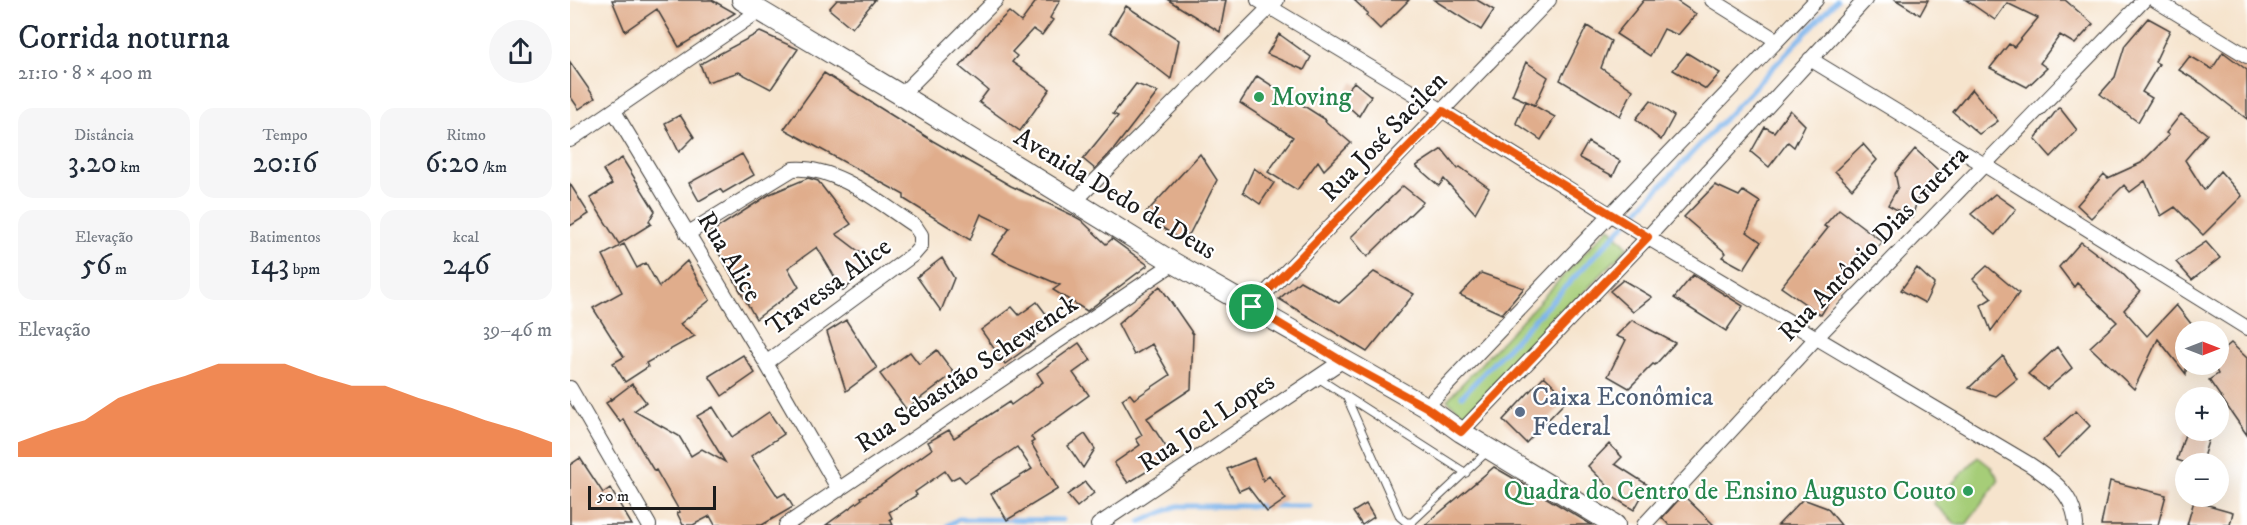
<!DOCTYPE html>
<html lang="pt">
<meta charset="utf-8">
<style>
:root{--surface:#fff;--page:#f6f6f7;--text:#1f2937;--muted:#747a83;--accent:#ea580c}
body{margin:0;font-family:"IM FELL DW Pica",serif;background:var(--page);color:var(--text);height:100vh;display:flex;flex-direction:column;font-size:22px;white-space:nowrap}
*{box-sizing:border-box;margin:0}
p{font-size:20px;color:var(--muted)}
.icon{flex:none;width:33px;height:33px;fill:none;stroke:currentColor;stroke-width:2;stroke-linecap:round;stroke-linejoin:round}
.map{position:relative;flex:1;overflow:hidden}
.sheet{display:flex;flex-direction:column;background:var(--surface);width:570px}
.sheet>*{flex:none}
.needle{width:39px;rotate:90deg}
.tools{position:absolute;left:1605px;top:321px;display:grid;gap:12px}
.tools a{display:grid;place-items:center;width:54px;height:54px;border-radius:50%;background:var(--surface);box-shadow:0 6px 24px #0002;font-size:30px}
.scale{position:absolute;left:18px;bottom:15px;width:128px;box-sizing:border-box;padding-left:6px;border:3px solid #1c1c1c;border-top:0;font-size:16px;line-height:21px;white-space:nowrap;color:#1c1c1c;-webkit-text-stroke:4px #fff;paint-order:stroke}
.pin{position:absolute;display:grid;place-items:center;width:51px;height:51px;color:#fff;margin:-26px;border:3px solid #fff;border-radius:50%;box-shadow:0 2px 6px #0007}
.round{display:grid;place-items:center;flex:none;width:63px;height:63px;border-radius:32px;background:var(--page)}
.headline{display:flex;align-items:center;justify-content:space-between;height:102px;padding:0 18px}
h1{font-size:33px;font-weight:600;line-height:45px}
.metrics{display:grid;grid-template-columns:repeat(3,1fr);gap:9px;height:102px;padding:6px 18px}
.metrics div{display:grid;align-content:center;border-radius:15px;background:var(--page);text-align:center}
.metrics b{font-size:30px;font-weight:600}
.metrics small{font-size:16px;font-weight:400}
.metrics p{font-size:16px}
.chart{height:168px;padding:12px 18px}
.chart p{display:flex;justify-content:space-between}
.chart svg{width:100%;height:108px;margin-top:6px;fill:var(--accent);opacity:.7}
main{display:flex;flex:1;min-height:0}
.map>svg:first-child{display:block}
.green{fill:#a6cd78;stroke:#61744a;stroke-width:1.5}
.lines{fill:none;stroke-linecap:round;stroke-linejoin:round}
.stream{stroke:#7cb4ec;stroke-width:5}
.building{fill:#e0ad8c}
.lane-casing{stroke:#3d3a37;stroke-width:9}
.street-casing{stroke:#3d3a37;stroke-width:16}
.secondary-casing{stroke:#3d3a37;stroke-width:22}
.lane{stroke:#fff;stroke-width:7}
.street{stroke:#fff;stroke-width:14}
.secondary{stroke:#fff;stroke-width:20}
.route-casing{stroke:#fff;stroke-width:12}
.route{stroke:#ea580c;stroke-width:8}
.leisure-dot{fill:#2e9e5b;stroke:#fff;stroke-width:2}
.service-dot{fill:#5c6f8a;stroke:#fff;stroke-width:2}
.labels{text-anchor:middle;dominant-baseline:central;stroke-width:4.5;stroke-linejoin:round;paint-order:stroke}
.leisure-label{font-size:26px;fill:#27864d;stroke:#fff;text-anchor:start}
.street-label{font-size:26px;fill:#1c1c1c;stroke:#fff}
.service-label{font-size:26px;fill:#4e5e75;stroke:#fff;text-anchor:start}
</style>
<main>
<section class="sheet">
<div class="headline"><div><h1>Corrida noturna</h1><p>21:10 · 8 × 400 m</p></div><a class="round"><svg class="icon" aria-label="share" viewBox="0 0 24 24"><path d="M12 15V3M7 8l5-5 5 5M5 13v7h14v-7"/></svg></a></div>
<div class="metrics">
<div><p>Distância</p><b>3.20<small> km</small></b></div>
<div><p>Tempo</p><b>20:16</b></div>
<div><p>Ritmo</p><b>6:20<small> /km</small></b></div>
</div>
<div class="metrics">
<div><p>Elevação</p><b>56<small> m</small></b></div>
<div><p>Batimentos</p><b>143<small> bpm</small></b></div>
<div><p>kcal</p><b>246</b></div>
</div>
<div class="chart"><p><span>Elevação</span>39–46 m</p>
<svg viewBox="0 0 160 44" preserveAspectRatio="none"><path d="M0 44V38L10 33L20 29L30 20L40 15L50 11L60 6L70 6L80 6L90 11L100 15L110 15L120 20L130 24L140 29L150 33L160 38V44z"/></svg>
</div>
</section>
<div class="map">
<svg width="1677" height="525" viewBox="0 0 1677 525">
<rect width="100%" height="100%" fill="#fff"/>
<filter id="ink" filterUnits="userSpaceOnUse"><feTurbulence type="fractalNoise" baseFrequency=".0167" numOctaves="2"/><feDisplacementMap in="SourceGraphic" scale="12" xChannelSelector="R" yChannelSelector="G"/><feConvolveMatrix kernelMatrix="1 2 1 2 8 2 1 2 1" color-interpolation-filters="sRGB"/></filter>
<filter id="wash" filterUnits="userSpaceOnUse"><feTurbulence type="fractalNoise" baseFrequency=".008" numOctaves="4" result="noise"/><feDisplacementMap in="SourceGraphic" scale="24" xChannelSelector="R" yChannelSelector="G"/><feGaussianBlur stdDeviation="1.35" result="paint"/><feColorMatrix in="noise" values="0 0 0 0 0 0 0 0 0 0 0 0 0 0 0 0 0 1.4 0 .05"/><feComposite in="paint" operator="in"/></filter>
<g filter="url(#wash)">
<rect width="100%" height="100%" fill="#f6e4cd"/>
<path class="green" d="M1039 227 1058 247 895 415 877 400Z
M1408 457 1422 468 1429 480 1396 525H1387L1363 503Z"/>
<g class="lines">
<path class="stream" d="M892 396 1267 0
M570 522 607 506H739
M378 525 389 519 493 520"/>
</g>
<g id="blocks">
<path class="building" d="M42 0H142L165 13 109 47 87 9 55 31Z
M267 0H305L282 28 259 9Z
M467 0H490L480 18 483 20 472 35 463 29 442 52 447 56 442 62 480 89 450 131 409 102 418 90 390 67 418 32 439 12 451 22Z
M598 0H656L650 32Z
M784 0H839L810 29 796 15 798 13Z
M864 0H907L924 10 911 30Z
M1074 0H1105L1126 14 1108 35 1094 29 1080 56 1046 34Z
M1326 0H1358L1350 15Z
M1396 0H1495L1523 24 1505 44 1490 35 1470 63 1477 68 1457 87 1420 68 1439 44 1444 47 1468 18 1437 3 1425 20Z
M556 6 609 40 601 79 540 32Z
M1578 18 1600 30 1585 62 1589 64 1572 92 1582 98 1568 122 1530 94 1545 77 1555 45Z
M1017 26 1041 41 1031 68 1063 90 1050 116 990 80Z
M190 32 228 49 201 89 169 72 137 82 130 64Z
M709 34 741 57 734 70 697 54Z
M1653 52 1677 70V119L1632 84 1609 70 1620 56 1642 69Z
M1117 53 1150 73 1136 89 1103 70Z
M0 62 25 98 9 109 0 96Z
M956 62 978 77 965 105 942 95Z
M254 73 363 141 441 186 502 215 511 220 536 244 542 239 578 265 517 311 483 290 490 285 435 261 422 253 440 228 411 214 400 240 334 199V195L214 129Z
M687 76 756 120 755 121 781 143 754 170 748 161 727 190 698 172 723 137 670 103Z
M784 82 801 96 789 116 772 101V96Z
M566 84 588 92 544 149 525 169 513 159 548 116 543 114Z
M1402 89 1428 121 1409 134 1383 112Z
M1081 100 1104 116 1091 140 1066 119Z
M956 101 985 117 971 140 946 123Z
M1489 107 1507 130 1481 157 1465 139Z
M1220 110 1235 125 1224 147 1218 142 1199 167 1181 152 1195 127 1204 132Z
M1611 114 1637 134 1615 160 1634 190 1650 171 1672 196 1633 235 1605 207 1591 216 1575 181 1560 192 1554 185 1521 218 1507 205 1534 174 1538 178 1571 163 1599 135 1596 133Z
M110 115 124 137 109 152 95 123Z
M1018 142 1050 161 1043 176 1009 158Z
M1293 144 1307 160 1282 189 1265 171Z
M872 149 888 169 890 167 919 188 905 213 874 179 869 186 846 166Z
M1345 149 1369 171 1358 194 1350 190 1342 218 1318 205 1328 187 1325 173Z
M172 154 184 175 153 193 150 189 129 201 119 183Z
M630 154 647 180 620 233 611 240 574 215Z
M52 158 85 211 79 221 81 224 49 244 20 198 42 184 33 170Z
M684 168 704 183 690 204 673 192Z
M238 178 248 181 281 224 266 234 304 263 273 291 247 247 218 268 229 287 186 319 138 234 200 194Z
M0 184 19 214 0 226Z
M1145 185 1169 196 1173 191 1190 202 1177 232 1191 242 1174 269 1152 257 1156 253 1114 217Z
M833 186 853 202 797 257 781 237Z
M1425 194 1446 209 1425 235 1401 214Z
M1269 209 1313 242 1300 255 1291 250 1251 315 1211 287 1258 228 1254 226Z
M1511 242 1551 272 1570 292 1554 310 1577 336 1606 305 1622 325 1616 330V374L1588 339 1564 389 1520 347 1547 322 1507 283 1504 287 1489 267Z
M1636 242 1650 258 1622 280 1606 262Z
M54 244 67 268 76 263 89 287 117 261 140 300 110 324 125 336 76 363 78 367 55 382 43 363 54 357 23 308 52 292 33 255Z
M372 258 384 278 371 311 347 277Z
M1417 266 1449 293 1421 331 1411 305 1422 298 1403 279Z
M1347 268 1364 284 1355 303 1331 290Z
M804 272 844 294 797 352 709 299 730 281 769 303Z
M911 273 954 288 932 314 890 295Z
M1123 275 1173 306 1156 331 1104 298Z
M1053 280 1082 297 1063 312 1040 291Z
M590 286 623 334 621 389 577 418 602 456 558 483 544 463 570 445 566 439 572 435 552 399 560 394 564 399 600 375 582 344 564 355 548 324Z
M467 302 483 323 462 338 465 342 435 364 411 330 442 307 449 315Z
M276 320 307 368 276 391 257 332Z
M1062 320 1105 343 1085 365 1083 364 1059 388 1038 376 1056 340 1046 336Z
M509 343 521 360 503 373 519 395 461 437 464 441 461 443 488 489 437 520 421 494 462 469 447 447 395 482 389 476 381 480 375 471 345 492 347 495 319 512 322 518 320 519 323 525H256L292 499 291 497 310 486 362 449 358 442 379 430 384 438 439 402 441 405 473 382 467 373Z
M1661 343 1677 358V435L1639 380 1648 374 1643 364H1648V354Z
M1487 347 1502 368 1477 389 1458 374Z
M367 350 384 373 336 409 310 374 340 352 349 364Z
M173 355 185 373 152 396 139 376Z
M1433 356 1447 379 1426 396 1399 388Z
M974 376 998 399 956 443 933 420Z
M62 384 76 402 64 411 109 436 121 456 132 449 155 462 127 416 143 407 162 437 199 412 214 434 181 456 208 497 215 493 223 507 192 525H145L140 516 123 525H113L107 513 110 512 86 470 84 471 53 419 50 422 36 403 41 400 40 398 42 399Z
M1506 411 1520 426 1488 458 1473 440Z
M1616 431 1639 438 1631 464H1619L1607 460Z
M515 434 525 449 513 468 498 446Z
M1039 444 1052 457 1045 464 1078 485 1064 510 1033 491 1037 485 1018 466Z
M10 458 33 493 40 488 62 525H0V465Z
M684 458 693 481 699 476 716 499 697 512 678 487 669 491 657 469Z
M924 467 955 485 1022 525H855Z
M1540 481 1596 495 1588 525H1531Z
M515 482 524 493 507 507 497 495Z
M1113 495 1144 525H1099L1092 518Z
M1233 499 1257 508 1271 525H1208Z
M1624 501 1663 512 1660 525H1617Z
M796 504 804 517 792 525 783 512Z"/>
</g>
</g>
<g filter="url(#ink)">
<use href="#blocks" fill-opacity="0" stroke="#3d3a37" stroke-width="1.5"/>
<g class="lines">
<defs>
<path id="lane" d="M748 378 896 473
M776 396 830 517 836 522H842L918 451"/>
<path id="street" d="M688 0 873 111 1070 233 1459 464C1483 480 1504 494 1506 525
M1142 0 1206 40
M1585 0 1677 56
M1240 59 1413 164 1677 328
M331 95 426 0
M44 111 196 363 269 490
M0 140 189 11
M505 201 707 0
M117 234 223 169C266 165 311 204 345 226L351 235V246L344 254 196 363
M682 307 979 0
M0 388 79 525
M856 407 1246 0
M891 432 1078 237 1295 0
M216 525 604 263
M528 525 772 361
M1074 525 1247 337 1574 0"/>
<path id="secondary" d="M172 0 331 95 604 263 856 407 891 432 1045 525"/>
</defs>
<use href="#lane" class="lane-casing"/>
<use href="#street" class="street-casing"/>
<use href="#secondary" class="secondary-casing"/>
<use href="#lane" class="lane"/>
<use href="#street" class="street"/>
<use href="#secondary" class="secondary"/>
</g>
</g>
<g class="lines" filter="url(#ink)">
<defs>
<path id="route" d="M873 111 1078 237 891 432 856 407 772 361 682 307Z"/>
</defs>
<use href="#route" class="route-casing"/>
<use href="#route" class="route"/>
</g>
<g class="leisure-dot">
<circle cx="689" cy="97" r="6"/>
<circle cx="1398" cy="491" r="6"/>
</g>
<circle class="service-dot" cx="950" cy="412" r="6"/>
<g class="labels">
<g class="leisure-label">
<text x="701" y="97">Moving</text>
<text x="1386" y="491" text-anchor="end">Quadra do Centro de Ensino Augusto Couto</text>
</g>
<g class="street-label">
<text transform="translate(814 137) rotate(-46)">Rua José Sacilen</text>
<text transform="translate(545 194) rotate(31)">Avenida Dedo de Deus</text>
<text transform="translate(1304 244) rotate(-46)">Rua Antônio Dias Guerra</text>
<text transform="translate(159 257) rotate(59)">Rua Alice</text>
<text transform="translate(259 287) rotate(-36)">Travessa Alice</text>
<text transform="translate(397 374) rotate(-34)">Rua Sebastião Schewenck</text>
<text transform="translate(637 423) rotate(-34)">Rua Joel Lopes</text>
</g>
<g class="service-label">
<text x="962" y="397">Caixa Econômica<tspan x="962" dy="30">Federal</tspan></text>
</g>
</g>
</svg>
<div class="tools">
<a><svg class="needle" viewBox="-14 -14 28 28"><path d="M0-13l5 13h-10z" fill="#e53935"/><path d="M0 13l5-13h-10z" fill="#747a83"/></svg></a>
<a>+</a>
<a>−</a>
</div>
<div class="scale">50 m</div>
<div class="pin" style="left:682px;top:307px;background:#1e9e55"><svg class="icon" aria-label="arrive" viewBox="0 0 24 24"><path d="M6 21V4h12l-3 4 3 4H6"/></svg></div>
</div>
</main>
